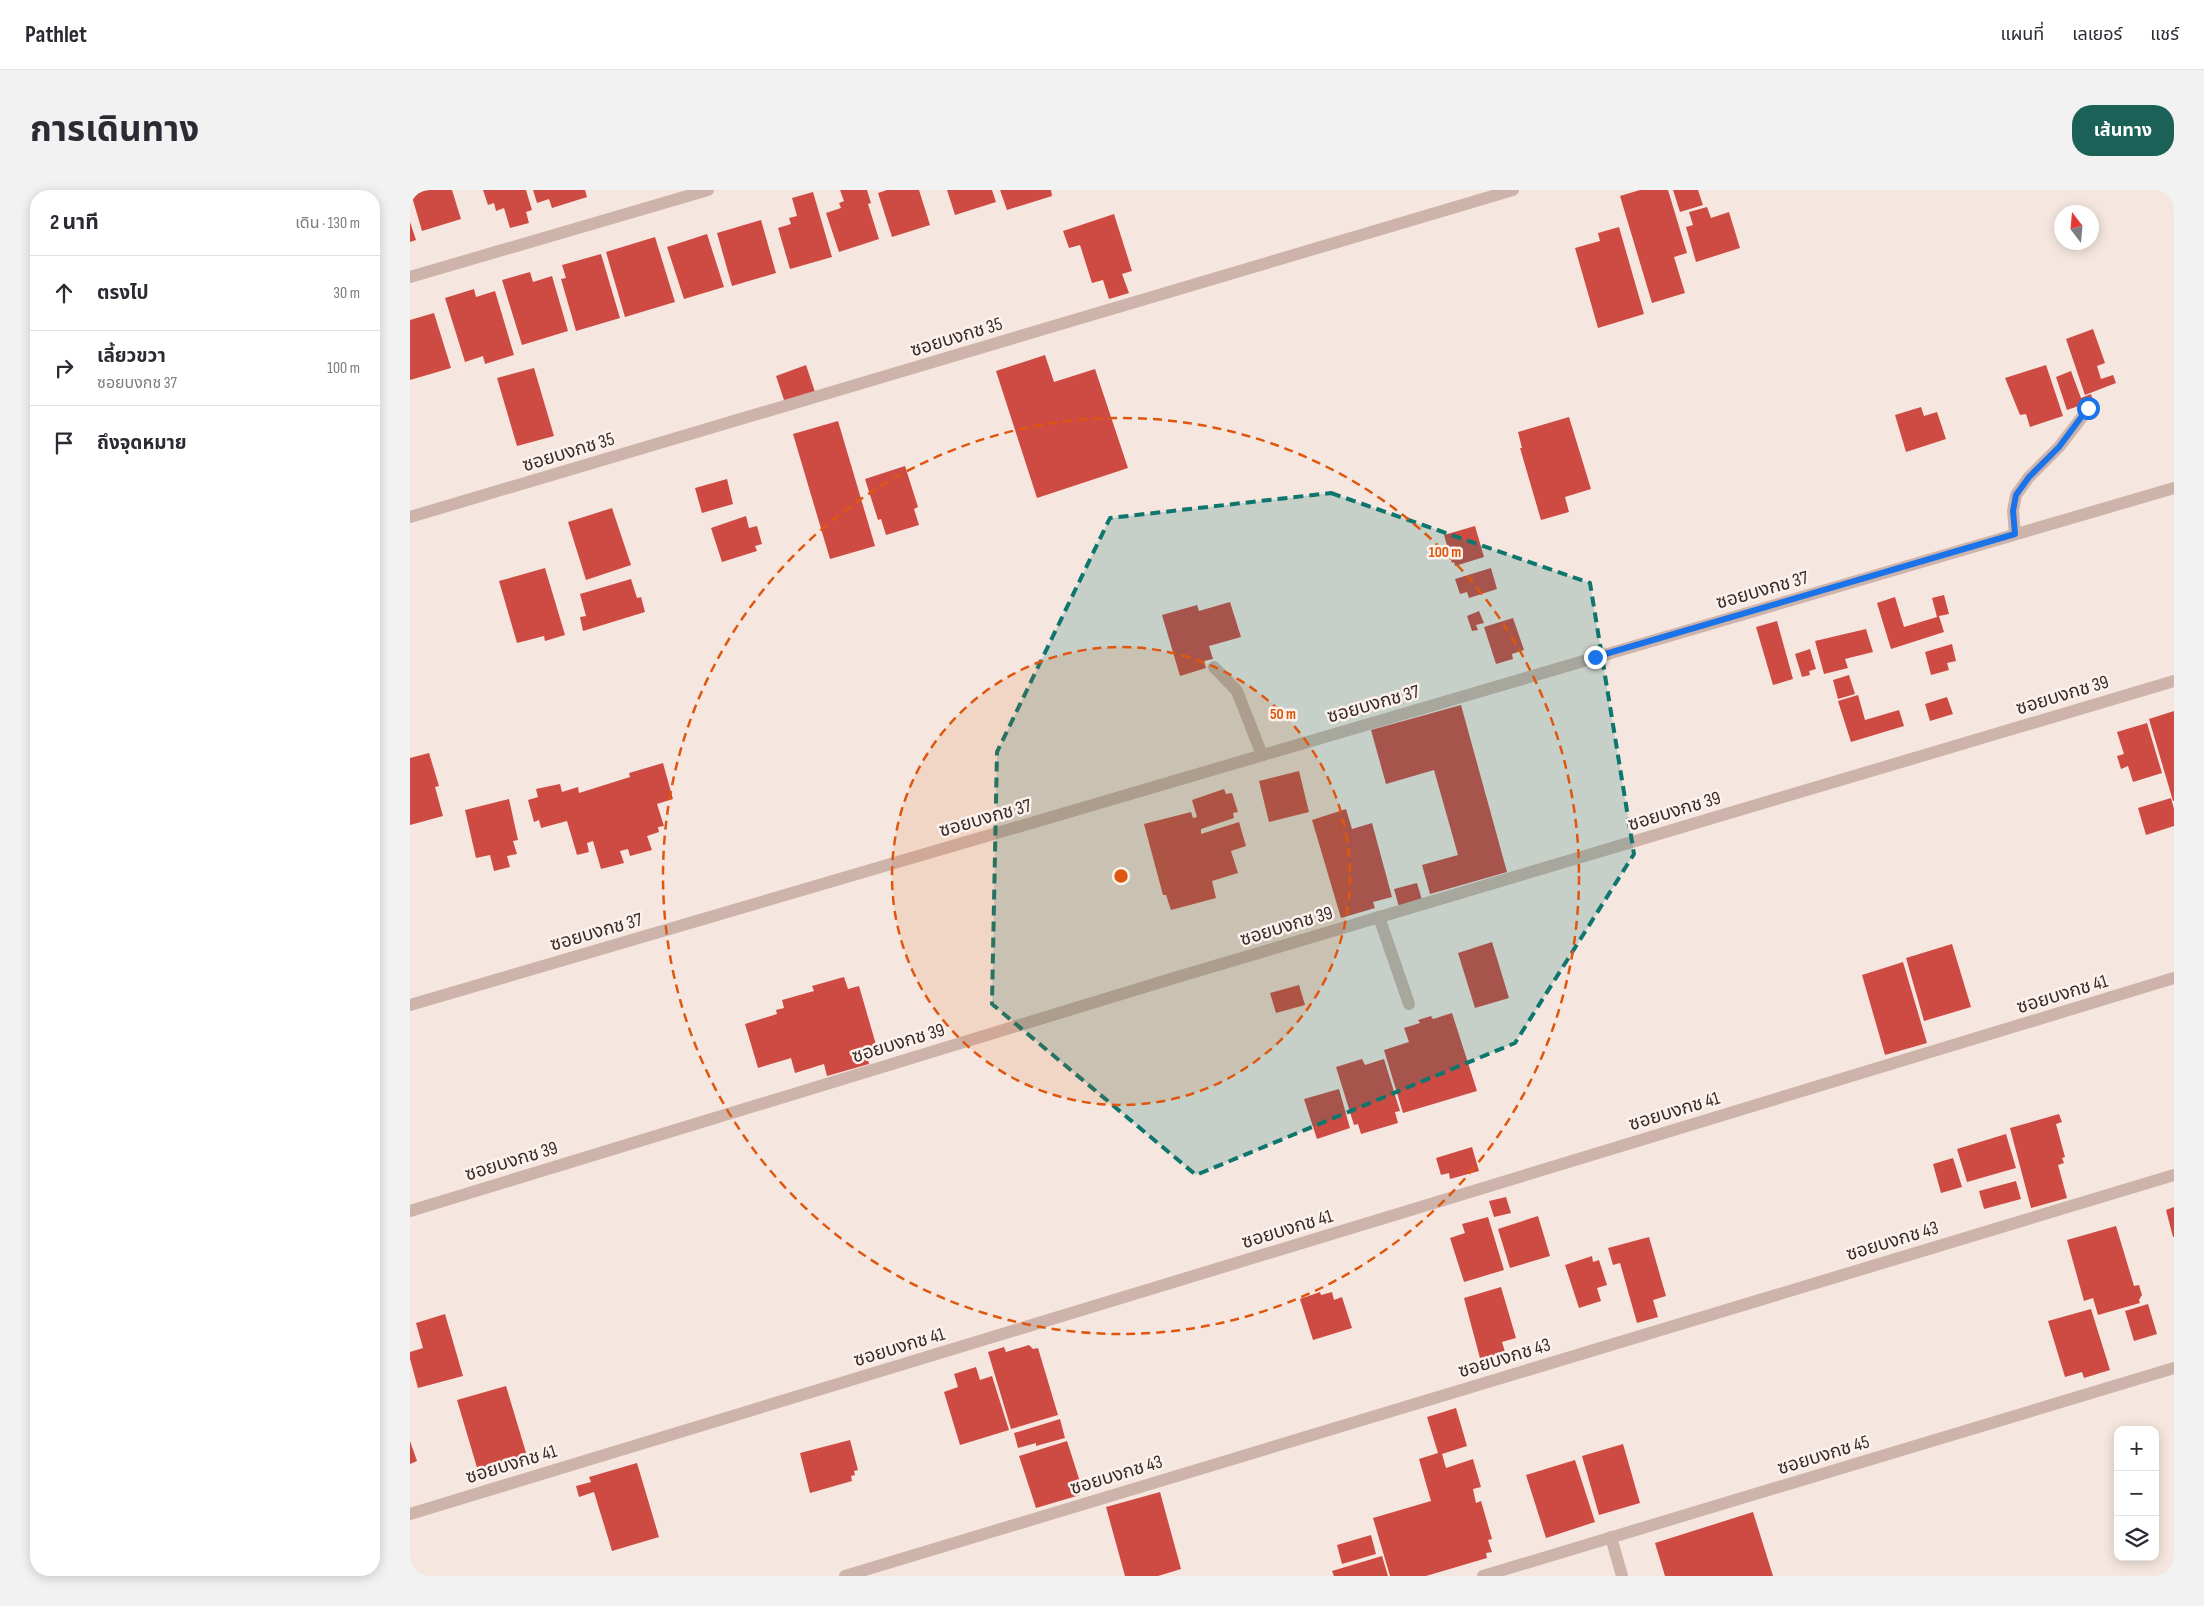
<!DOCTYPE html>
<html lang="th">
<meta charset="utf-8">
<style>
body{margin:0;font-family:"Sofia Sans Condensed","Noto Sans Thai",sans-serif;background:#f2f2f3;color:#2b2b33}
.controls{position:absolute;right:15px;bottom:15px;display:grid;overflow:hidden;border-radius:10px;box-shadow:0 2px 12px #0003}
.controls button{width:45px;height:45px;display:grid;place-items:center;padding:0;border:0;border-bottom:1px solid #e1e1e2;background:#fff;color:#2b2b33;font:25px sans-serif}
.compass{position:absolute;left:1644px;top:15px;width:45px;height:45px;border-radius:50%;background:#fff;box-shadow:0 2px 12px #0003;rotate:344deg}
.stop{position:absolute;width:15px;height:15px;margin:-11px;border:4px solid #1a73e8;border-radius:50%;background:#fff}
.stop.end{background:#1a73e8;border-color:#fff;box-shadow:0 1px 5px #0008}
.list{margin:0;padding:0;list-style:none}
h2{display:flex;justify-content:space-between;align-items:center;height:65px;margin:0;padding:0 20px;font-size:21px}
h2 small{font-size:16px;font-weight:400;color:#7c7c81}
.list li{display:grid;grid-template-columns:32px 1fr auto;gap:15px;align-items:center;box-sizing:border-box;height:75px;padding:0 20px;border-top:1px solid #e1e1e2}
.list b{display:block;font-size:19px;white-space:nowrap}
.list p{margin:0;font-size:16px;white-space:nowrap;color:#7c7c81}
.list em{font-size:16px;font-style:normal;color:#7c7c81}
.icon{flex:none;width:28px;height:28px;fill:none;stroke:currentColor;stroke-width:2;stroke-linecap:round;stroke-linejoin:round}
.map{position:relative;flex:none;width:1764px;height:1386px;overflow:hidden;border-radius:20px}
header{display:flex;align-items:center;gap:30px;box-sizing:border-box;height:70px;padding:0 25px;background:#fff;border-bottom:1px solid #e1e1e2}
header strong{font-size:24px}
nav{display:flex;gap:28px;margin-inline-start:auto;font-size:18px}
.intro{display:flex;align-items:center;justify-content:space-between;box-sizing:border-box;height:120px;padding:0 30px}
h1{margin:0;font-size:35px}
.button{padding:12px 22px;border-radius:20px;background:#1b6158;color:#fff;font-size:18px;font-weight:700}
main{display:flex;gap:30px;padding:0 30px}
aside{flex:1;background:#fff;border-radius:20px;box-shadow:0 2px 12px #0003}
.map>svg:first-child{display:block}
</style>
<header>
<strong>Pathlet</strong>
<nav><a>แผนที่</a><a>เลเยอร์</a><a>แชร์</a></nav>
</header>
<div class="intro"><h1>การเดินทาง</h1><a class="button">เส้นทาง</a></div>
<main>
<aside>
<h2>2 นาที<small>เดิน · 130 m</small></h2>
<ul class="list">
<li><svg class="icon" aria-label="ahead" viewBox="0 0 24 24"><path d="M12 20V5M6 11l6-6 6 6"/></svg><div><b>ตรงไป</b></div><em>30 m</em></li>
<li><svg class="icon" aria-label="right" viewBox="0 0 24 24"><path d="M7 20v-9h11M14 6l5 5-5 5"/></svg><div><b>เลี้ยวขวา</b><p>ซอยบงกช 37</p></div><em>100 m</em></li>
<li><svg class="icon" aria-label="arrive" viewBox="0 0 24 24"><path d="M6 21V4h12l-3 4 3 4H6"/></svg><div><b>ถึงจุดหมาย</b></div></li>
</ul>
</aside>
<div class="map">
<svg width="1764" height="1386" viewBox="0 0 1764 1386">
<rect width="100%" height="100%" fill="#f5e7df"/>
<g fill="#ce4b44">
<polygon points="0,0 42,0 51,29 12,41"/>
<polygon points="73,0 116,0 122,20 116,22 119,33 100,38 94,18 86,21 84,13 78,15"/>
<polygon points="123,0 175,0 177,7 142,18 139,9 127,13"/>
<polygon points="430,0 457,0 461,13 458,14 469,49 429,62 416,23 431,18 429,13 434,11"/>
<polygon points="477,0 509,0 520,35 482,47 468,3"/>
<polygon points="537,0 582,0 586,12 545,25"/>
<polygon points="590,0 641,0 642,6 597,20"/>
<polygon points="1230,0 1258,0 1277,63 1264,67 1275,103 1242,113 1210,6"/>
<polygon points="1263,0 1288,0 1293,15 1270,22"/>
<polygon points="403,2 422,67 380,79 368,38 381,34 379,28 387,26 382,8"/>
<polygon points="1297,17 1301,28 1319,22 1330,58 1286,72 1276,37 1283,35 1279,22"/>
<polygon points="704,24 722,81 712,84 719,103 699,109 693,90 682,93 670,55 659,58 653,41"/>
<polygon points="351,30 366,83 322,96 307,43"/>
<polygon points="0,32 6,50 0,52"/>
<polygon points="1209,37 1234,124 1188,138 1165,58 1190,51 1188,43"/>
<polygon points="297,44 314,97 274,109 257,57"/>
<polygon points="245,47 265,112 215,127 196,62"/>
<polygon points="191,64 210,128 166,141 151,89 156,88 152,75"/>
<polygon points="120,82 123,92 142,86 158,141 112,155 92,90"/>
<polygon points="64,99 66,107 85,101 104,165 75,174 73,166 55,172 35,108"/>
<polygon points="24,123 41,178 0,190 0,130"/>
<polygon points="1683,139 1695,173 1687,176 1691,189 1703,185 1706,193 1675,205 1656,149"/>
<polygon points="635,165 644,192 685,179 718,278 627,308 586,181"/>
<polygon points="396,175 405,202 375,213 366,186"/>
<polygon points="1636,175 1653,226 1620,237 1616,224 1610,225 1595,188"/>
<polygon points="124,178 144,246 107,256 87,188"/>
<polygon points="1661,181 1671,208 1681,204 1683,211 1657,220 1646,187"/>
<polygon points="1511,217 1514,226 1527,222 1536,249 1496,262 1485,225"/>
<polygon points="1159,227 1181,299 1155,307 1159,322 1131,330 1110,258 1112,258 1108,242"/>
<polygon points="428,231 465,356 420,369 383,244"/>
<polygon points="495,276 508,317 504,319 509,335 476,345 471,329 468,330 455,289"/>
<polygon points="317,289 323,314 292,323 285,298"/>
<polygon points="202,318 221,375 176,390 158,332"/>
<polygon points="336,326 339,338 347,336 352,354 345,356 347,361 312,372 301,338"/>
<polygon points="1065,336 1074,367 1045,376 1044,372 1042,373 1034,345"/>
<polygon points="135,378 155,445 135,451 134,446 107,453 89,391"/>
<polygon points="1081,378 1087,399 1059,408 1057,402 1050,404 1045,389"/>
<polygon points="221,389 227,408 231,407 235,422 173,441 170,427 176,426 170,404"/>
<polygon points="1534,405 1539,424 1529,426 1534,442 1481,459 1467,413 1485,407 1494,437 1527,427 1522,408"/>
<polygon points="820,412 831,447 799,456 803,469 794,471 796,478 770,486 752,425 787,415 789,421"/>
<polygon points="1069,421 1074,433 1066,435 1068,440 1062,441 1057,426"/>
<polygon points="1103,428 1114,460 1102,464 1103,469 1086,474 1074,437"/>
<polygon points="1367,431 1383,489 1363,495 1346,437"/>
<polygon points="1456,439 1463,462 1435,469 1438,478 1414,484 1405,451"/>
<polygon points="1542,454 1546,471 1537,473 1539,480 1521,485 1515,462"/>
<polygon points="1400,459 1406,479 1399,481 1400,485 1392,487 1385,464"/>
<polygon points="1439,485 1445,504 1428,509 1423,490"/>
<polygon points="1448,505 1455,530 1489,520 1494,536 1441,552 1428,511"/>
<polygon points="1537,507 1543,524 1520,531 1515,514"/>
<polygon points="1051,515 1097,682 1020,704 1012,675 1048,665 1024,580 976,594 961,540"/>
<polygon points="1764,521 1764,611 1763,611 1739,529"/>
<polygon points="1737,533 1752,583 1723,592 1718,576 1711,579 1707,566 1714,564 1707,542"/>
<polygon points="19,563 29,596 25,597 33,626 0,635 0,568"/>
<polygon points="253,573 263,609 247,614 254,636 248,637 249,642 237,646 242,660 220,666 218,659 210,661 214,673 191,679 183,651 177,653 179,662 167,665 157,631 131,638 129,630 124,632 118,610 128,607 126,599 150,594 152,602 168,597 169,603 220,587 219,583"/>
<polygon points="889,581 899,622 859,632 849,591"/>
<polygon points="814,599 816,604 822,603 828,622 823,623 824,628 791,639 791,644 829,632 836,656 821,661 828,683 802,691 806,708 761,720 756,705 753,705 734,634 781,622 783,628 787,627 782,610"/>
<polygon points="1761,608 1764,619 1764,636 1736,645 1728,618"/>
<polygon points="99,609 108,650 103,651 107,664 97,666 100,677 84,681 80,665 66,668 55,620"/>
<polygon points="936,619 942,639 962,633 982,707 963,712 965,718 931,728 902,630"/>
<polygon points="1007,693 1012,710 989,717 984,699"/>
<polygon points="1082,752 1099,808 1065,818 1048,763"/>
<polygon points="1542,754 1561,817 1514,831 1496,768"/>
<polygon points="1493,772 1517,853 1475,865 1452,785"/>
<polygon points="434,787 438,799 449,796 467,858 456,862 459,874 417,886 414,874 385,883 381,868 348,878 335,834 367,824 366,820 374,818 372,810 404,801 402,796"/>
<polygon points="889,795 895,815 866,823 860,803"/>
<polygon points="1042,823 1067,901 993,923 974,860 999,852 994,838 1010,833 1008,830 1021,826 1023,829"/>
<polygon points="952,869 955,875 974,869 990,921 985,922 988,933 951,944 948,934 944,935 926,877"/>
<polygon points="929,899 940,938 907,949 894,909"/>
<polygon points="1649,924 1652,932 1646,934 1655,967 1652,968 1654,973 1648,975 1657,1008 1621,1018 1600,938"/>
<polygon points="1596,944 1606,978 1557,992 1547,959"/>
<polygon points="1062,957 1069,981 1040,989 1039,983 1031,985 1026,968"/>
<polygon points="1543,968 1552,997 1531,1003 1523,974"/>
<polygon points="1606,991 1611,1009 1574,1019 1569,1001"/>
<polygon points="1096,1007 1101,1023 1084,1027 1079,1011"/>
<polygon points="1764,1017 1764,1047 1763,1047 1756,1020"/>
<polygon points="1128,1026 1140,1066 1100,1078 1088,1039"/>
<polygon points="1078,1027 1094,1080 1054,1092 1040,1048 1055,1043 1052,1034"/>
<polygon points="1706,1036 1724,1096 1729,1095 1732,1105 1729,1110 1730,1113 1688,1125 1683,1108 1674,1111 1657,1050"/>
<polygon points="1239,1047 1256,1106 1243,1110 1248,1127 1227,1133 1210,1073 1203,1075 1198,1058"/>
<polygon points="1182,1066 1183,1072 1189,1070 1197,1095 1187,1098 1191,1111 1169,1118 1155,1075"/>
<polygon points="1091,1097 1106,1148 1092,1152 1096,1165 1071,1172 1054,1108"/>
<polygon points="910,1102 911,1105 922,1102 924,1110 932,1107 942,1138 903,1150 890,1109"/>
<polygon points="1738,1114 1747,1144 1724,1151 1715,1121"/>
<polygon points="1681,1119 1700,1180 1674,1188 1672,1182 1655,1187 1638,1131"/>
<polygon points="35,1124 53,1186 8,1198 0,1169 0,1162 13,1158 6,1133"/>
<polygon points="619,1155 623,1159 628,1158 648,1225 601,1239 578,1162 594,1157 596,1162"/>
<polygon points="566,1177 570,1190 582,1186 599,1240 550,1255 534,1202 548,1197 544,1184"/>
<polygon points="96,1196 117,1266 68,1281 47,1210"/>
<polygon points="1046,1218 1057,1256 1032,1264 1036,1278 1063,1269 1071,1297 1063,1299 1066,1313 1071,1311 1082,1349 1078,1350 1082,1362 1076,1363 1077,1368 1016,1386 980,1386 963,1328 1021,1311 1009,1269 1028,1263 1017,1227"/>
<polygon points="650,1229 655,1248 626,1256 626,1253 608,1258 604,1243"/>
<polygon points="440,1250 448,1280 444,1281 445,1285 441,1286 442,1291 400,1303 390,1263"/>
<polygon points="0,1251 7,1271 0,1274"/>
<polygon points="657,1251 672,1298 668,1299 670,1305 626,1318 609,1266"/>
<polygon points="1213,1254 1230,1313 1189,1325 1172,1266"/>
<polygon points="1165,1270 1185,1332 1136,1348 1116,1285"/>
<polygon points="227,1273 249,1347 202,1361 184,1302 169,1307 166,1296 181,1292 179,1287"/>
<polygon points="750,1302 771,1379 748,1386 715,1386 696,1317"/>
<polygon points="1343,1322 1363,1386 1255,1386 1245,1353"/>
<polygon points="961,1345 966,1364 932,1374 927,1355"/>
<polygon points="972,1366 978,1386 924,1386 922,1381"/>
</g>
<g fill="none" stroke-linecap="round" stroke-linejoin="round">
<g stroke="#ceb3aa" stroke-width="12">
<polyline points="804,477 827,501 852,565"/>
<polyline points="969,727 999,814"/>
<polyline points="1201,1347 1212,1386"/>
</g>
<g stroke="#ceb3aa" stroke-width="12">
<polyline points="0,87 298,0"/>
<polyline points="0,327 1103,0"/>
<polyline points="1605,344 1603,321 1606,305 1619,287 1649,257 1679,218"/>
<polyline points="0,815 1764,298"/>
<polyline points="0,1021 764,788 1764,491"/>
<polyline points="0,1324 1764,788"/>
<polyline points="435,1386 1764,985"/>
<polyline points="1073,1386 1764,1178"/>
</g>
</g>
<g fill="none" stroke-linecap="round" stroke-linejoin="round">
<polyline stroke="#1a73e8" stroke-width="6" points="1185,467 1605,344 1603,321 1606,305 1619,287 1649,257 1678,218"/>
</g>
<path fill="#0f766e" fill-opacity="0.2" stroke="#0f766e" stroke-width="4" stroke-dasharray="10 6" stroke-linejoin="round" d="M921 303 1180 393 1224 664 1105 853 786 985 582 814 587 562 700 328Z"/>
<circle cx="711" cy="686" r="229" fill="#df570e" fill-opacity=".12"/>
<g fill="none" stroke="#df570e" stroke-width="2.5" stroke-dasharray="9 6">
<circle cx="711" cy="686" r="229"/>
<circle cx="711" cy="686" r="458"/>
</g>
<g text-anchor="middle" stroke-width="5" stroke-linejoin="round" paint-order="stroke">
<g font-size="19" fill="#3b2c2a" stroke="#fcf2ed">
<text transform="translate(546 146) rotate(-17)" y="7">ซอยบงกช 35</text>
<text transform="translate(158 261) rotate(-17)" y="7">ซอยบงกช 35</text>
<text transform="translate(1352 399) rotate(-16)" y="7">ซอยบงกช 37</text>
<text transform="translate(1652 504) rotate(-17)" y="7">ซอยบงกช 39</text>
<text transform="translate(963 513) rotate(-16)" y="7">ซอยบงกช 37</text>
<text transform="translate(1264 620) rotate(-17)" y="7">ซอยบงกช 39</text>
<text transform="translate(575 627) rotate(-16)" y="7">ซอยบงกช 37</text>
<text transform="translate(876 735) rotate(-17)" y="7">ซอยบงกช 39</text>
<text transform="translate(186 741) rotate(-16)" y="7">ซอยบงกช 37</text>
<text transform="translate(1652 803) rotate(-17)" y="7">ซอยบงกช 41</text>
<text transform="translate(488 852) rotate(-17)" y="7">ซอยบงกช 39</text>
<text transform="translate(1264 920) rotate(-17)" y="7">ซอยบงกช 41</text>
<text transform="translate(101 970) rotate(-17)" y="7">ซอยบงกช 39</text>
<text transform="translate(877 1038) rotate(-17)" y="7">ซอยบงกช 41</text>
<text transform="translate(1482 1050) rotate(-17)" y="7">ซอยบงกช 43</text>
<text transform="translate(489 1156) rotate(-17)" y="7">ซอยบงกช 41</text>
<text transform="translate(1094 1167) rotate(-17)" y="7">ซอยบงกช 43</text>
<text transform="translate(1413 1264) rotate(-17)" y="7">ซอยบงกช 45</text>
<text transform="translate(101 1273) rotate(-17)" y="7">ซอยบงกช 41</text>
<text transform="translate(706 1284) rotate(-17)" y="7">ซอยบงกช 43</text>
</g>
</g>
<circle cx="711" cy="686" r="8" fill="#df570e" stroke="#fcf2ed" stroke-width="2.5"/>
<g font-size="15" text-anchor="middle" font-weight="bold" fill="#df570e" stroke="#fcf2ed" stroke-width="5" stroke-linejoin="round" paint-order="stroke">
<text x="1035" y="367">100 m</text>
<text x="873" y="529">50 m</text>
</g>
</svg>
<div class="controls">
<button>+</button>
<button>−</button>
<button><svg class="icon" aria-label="layers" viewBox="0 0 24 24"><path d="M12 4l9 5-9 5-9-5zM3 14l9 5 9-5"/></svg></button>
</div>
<svg class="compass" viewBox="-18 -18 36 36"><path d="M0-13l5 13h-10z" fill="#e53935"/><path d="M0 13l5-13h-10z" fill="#7c7c81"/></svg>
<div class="stop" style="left:1678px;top:218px"></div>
<div class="stop end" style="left:1185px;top:467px"></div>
</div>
</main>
